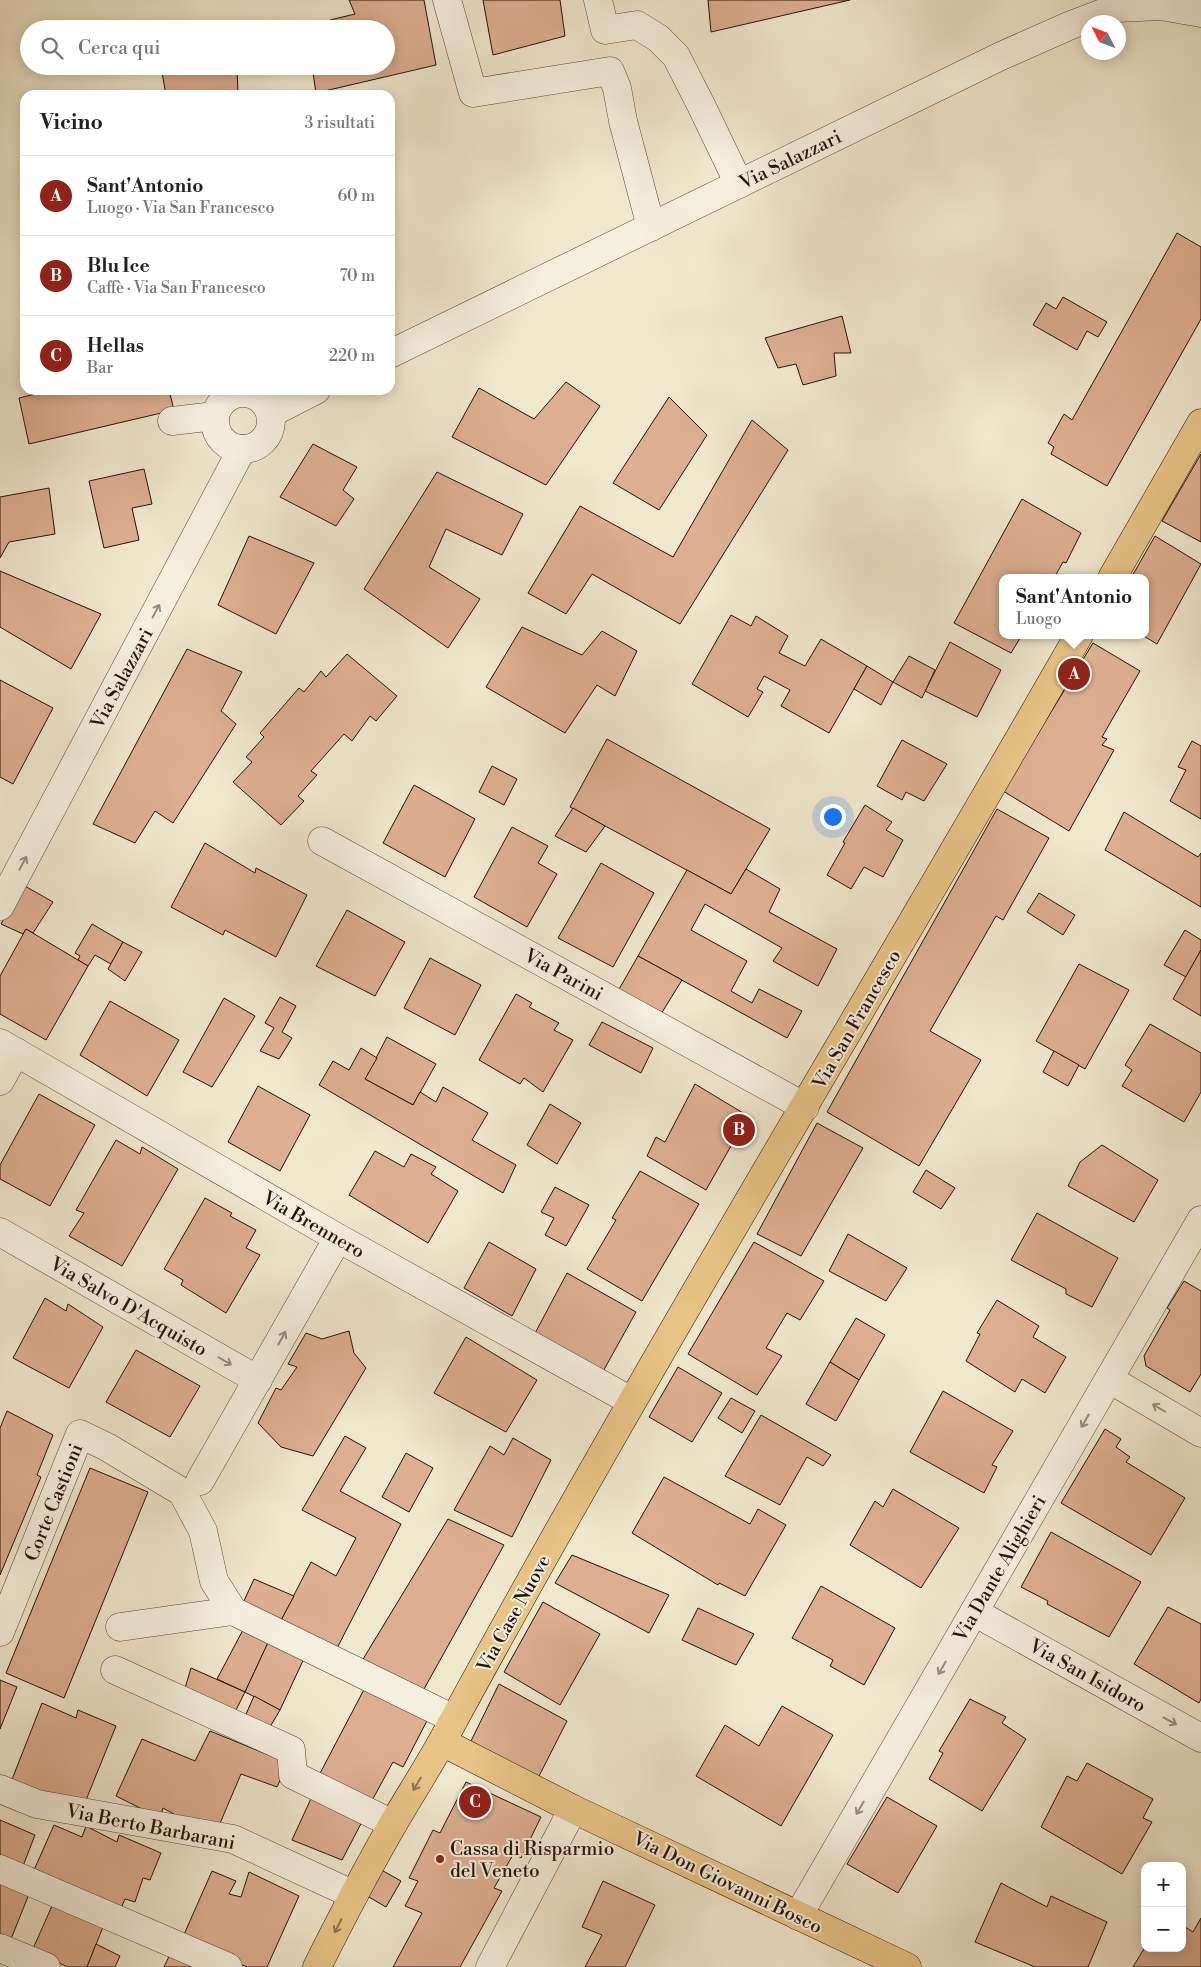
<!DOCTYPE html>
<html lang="it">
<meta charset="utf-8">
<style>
body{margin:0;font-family:"Libre Bodoni",serif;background:#f6f6f6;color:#202124}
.controls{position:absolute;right:15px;bottom:15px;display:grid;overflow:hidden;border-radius:10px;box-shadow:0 2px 12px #0003}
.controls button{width:45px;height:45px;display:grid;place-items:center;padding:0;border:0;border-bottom:1px solid #e0e0e0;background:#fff;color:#202124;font:25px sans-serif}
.compass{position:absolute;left:1081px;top:15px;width:45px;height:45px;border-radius:50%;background:#fff;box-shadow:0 2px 12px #0003;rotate:312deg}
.you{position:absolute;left:832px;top:816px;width:18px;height:18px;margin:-12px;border:4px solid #fff;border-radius:50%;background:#1a73e8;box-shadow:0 0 0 8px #1a73e833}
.badge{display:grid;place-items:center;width:32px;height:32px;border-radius:50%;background:#8f2418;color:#fff;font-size:16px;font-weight:700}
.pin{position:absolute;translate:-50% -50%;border:2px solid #fff;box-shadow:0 1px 5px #0006}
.popup{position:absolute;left:999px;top:574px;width:150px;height:65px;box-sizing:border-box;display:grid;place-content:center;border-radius:10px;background:#fff;filter:drop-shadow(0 1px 4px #0005);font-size:16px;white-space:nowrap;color:#757577}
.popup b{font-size:19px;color:#202124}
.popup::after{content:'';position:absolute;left:50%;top:100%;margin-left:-10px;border:10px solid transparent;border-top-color:#fff}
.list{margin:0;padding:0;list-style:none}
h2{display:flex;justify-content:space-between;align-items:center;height:65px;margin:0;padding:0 20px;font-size:21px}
h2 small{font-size:16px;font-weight:400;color:#757577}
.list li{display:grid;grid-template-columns:32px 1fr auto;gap:15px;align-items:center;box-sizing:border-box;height:80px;padding:0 20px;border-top:1px solid #e0e0e0}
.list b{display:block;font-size:19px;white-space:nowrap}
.list p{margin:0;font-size:16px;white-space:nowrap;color:#757577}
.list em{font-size:16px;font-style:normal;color:#757577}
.icon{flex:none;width:28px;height:28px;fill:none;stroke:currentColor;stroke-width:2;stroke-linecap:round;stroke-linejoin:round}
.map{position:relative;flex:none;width:1201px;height:1967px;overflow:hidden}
.search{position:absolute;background:#fff;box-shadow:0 2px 12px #0003;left:20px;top:20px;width:375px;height:55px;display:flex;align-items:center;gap:12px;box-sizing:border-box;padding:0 18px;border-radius:28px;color:#757577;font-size:19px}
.panel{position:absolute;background:#fff;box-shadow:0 2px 12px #0003;left:20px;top:90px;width:375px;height:305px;border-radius:15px}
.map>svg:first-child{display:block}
</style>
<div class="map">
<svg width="1201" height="1967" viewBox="0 0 1201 1967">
<rect width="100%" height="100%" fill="#f0e8cd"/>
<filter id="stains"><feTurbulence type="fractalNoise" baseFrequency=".004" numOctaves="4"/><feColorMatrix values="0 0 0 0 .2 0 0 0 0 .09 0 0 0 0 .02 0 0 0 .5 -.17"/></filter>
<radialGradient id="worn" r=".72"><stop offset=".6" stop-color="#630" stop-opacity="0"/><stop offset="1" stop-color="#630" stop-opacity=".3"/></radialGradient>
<g fill="#ddae91" stroke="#26110a">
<polygon points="349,0 424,0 436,65 316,93 312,66 386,66 386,29 331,29 330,20 355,14"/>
<polygon points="483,0 560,0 565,36 493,55"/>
<polygon points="708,0 850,0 711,32"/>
<polygon points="237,66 238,95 166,95 161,67"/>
<polygon points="1177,233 1201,247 1201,319 1107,486 1051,454 1054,447 1048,443 1064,414 1072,420"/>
<polygon points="1063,297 1107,322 1098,337 1087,331 1077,350 1033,325 1046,303 1056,309"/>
<polygon points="842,316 851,353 834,353 836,376 803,385 796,364 778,368 765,338"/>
<polygon points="566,382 600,406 546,485 452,437 479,388 534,419"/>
<polygon points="52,390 169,390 174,410 29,444 19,398"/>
<polygon points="669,397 707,435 659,510 613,483"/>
<polygon points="752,420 788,450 680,624 592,574 566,614 528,593 580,506 673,557"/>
<polygon points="313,444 357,467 343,490 354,499 336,526 280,497"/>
<polygon points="1201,454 1201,542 1162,521"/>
<polygon points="144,469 152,504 132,508 139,540 104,548 89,481"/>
<polygon points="437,472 523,514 502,555 446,529 429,567 480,599 448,648 364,589"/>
<polygon points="49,488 55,534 9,542 0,558 0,497"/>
<polygon points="1022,499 1081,533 1066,563 1063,562 1054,578 1003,578 1003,635 1022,635 1011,653 954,623"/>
<polygon points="249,536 314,563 276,634 218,605"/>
<polygon points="1155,536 1201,564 1157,644 1142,635 1145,635 1145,578 1131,578"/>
<polygon points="0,571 101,614 71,669 0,627"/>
<polygon points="731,615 751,626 756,616 788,636 779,653 805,666 821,639 867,666 829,733 781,706 790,690 764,676 757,689 763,692 748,717 692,684"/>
<polygon points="522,627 582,655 602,631 637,651 615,696 597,685 565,733 486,687"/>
<polygon points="950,642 1001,670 977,717 925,691"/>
<polygon points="1093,643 1140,671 1102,737 1107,739 1102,745 1114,750 1069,831 1003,791"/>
<polygon points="187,649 242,672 221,711 236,724 173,823 155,811 135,843 93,824"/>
<polygon points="347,654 397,696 376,721 370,716 352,741 344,734 311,771 317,775 298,796 304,801 281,825 233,782 252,762 246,757 264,737 260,733 299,688 304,692 321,671 326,677"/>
<polygon points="909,656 935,670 922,698 893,682"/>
<polygon points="867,666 893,682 881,705 854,689"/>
<polygon points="0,680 53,708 13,784 0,777"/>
<polygon points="607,739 770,829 731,894 570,807"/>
<polygon points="902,740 947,764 924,801 906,792 902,800 877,786"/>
<polygon points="1192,741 1201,746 1201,819 1170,801 1186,770 1178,767"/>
<polygon points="492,766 517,779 504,805 479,792"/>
<polygon points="414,785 475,819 445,877 383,843"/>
<polygon points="865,805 892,822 886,830 903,840 883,877 864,867 851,889 827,875 845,843 843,842"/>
<polygon points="573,808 605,826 586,852 555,836"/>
<polygon points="997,809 1049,838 1003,920 996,916 930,1031 981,1060 919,1166 827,1112"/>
<polygon points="1124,812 1198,857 1201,853 1201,907 1105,850"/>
<polygon points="512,827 548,846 538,863 557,874 527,927 474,897"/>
<polygon points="205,843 255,873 256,868 307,895 276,957 225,930 223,935 171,907"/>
<polygon points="601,863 654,893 613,967 558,938"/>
<polygon points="746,869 780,889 769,912 837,949 818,986 773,961 782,948 705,904 691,930 747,961 731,991 752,1003 759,989 802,1011 787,1038 638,956 687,870 731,894"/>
<polygon points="23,885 53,902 33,933 26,929 23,934 1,924"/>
<polygon points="1039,893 1075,915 1063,935 1027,912"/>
<polygon points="347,910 405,942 375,996 316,966"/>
<polygon points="92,924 123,942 111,964 95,955 88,966 78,960 80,956 75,953"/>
<polygon points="26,929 88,966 46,1040 0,1014 0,976"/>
<polygon points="1185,930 1201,940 1201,950 1186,977 1164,965"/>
<polygon points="123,942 142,952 125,981 108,969"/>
<polygon points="1201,950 1201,1016 1173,999"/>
<polygon points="638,956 682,980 661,1014 618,991"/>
<polygon points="430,958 481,985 455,1035 404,1008"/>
<polygon points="1079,964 1129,990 1085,1069 1036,1041"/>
<polygon points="516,994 532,1003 529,1007 559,1023 554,1030 573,1040 543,1092 524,1078 520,1084 479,1060"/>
<polygon points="280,997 296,1006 282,1032 292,1038 279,1059 260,1051 274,1028 265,1023"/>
<polygon points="224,998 255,1016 212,1087 183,1072"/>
<polygon points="110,1001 179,1040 147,1096 80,1055"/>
<polygon points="602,1022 653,1048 641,1073 589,1045"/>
<polygon points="1150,1024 1201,1053 1201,1092 1184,1122 1122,1086 1132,1070 1125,1065"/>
<polygon points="387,1037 436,1064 413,1105 365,1079"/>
<polygon points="361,1048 377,1058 365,1079 413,1105 420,1092 436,1102 443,1087 488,1113 472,1140 516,1165 503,1193 319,1085 333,1061 349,1070"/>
<polygon points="1054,1051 1079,1065 1068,1086 1043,1072"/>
<polygon points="695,1084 748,1116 706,1190 647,1156 656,1137 665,1142"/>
<polygon points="258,1086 310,1115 280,1171 228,1142"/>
<polygon points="39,1094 95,1125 50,1206 0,1179 0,1165"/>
<polygon points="550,1104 581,1123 557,1164 527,1145"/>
<polygon points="817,1123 863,1148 801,1256 757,1234"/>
<polygon points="116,1140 140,1154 142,1147 178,1169 122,1266 69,1236 84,1213 76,1210"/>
<polygon points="1102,1145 1158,1180 1134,1222 1068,1186 1080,1162"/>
<polygon points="375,1151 404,1167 411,1154 436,1167 431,1174 458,1191 428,1243 349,1195"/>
<polygon points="926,1170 955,1188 941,1209 913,1192"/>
<polygon points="640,1171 699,1204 642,1301 587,1269 616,1220 612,1218"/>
<polygon points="555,1187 589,1205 566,1246 545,1235 554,1218 541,1212"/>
<polygon points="205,1198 232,1213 230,1216 256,1230 246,1248 260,1255 226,1313 181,1285 183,1280 164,1269"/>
<polygon points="1037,1213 1118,1258 1092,1307 1066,1294 1066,1289 1011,1260"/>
<polygon points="848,1234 907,1268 886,1301 829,1271"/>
<polygon points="489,1242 536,1269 512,1316 464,1288"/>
<polygon points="754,1242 824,1281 800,1320 787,1313 766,1348 782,1356 757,1395 688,1354"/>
<polygon points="567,1273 636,1312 601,1375 533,1337"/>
<polygon points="1184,1281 1201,1291 1201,1374 1190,1392 1146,1366 1144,1356 1170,1310 1167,1308"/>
<polygon points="45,1298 66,1311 68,1304 103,1327 69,1388 13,1358"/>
<polygon points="997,1300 1039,1326 1033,1337 1066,1357 1045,1393 1022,1379 1015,1392 966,1361 980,1334 977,1333"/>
<polygon points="856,1318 885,1335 859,1380 830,1362"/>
<polygon points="349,1331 354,1353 366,1368 313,1456 281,1447 258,1423 276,1388 281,1390 297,1367 288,1364 306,1333 322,1339"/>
<polygon points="466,1337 537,1380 506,1432 434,1393"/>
<polygon points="136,1350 200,1386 170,1437 106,1402"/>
<polygon points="830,1362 859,1380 836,1421 806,1404"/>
<polygon points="678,1367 722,1393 692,1442 649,1417"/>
<polygon points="943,1391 1013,1431 992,1465 997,1467 984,1493 910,1452"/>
<polygon points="731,1398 755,1411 742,1433 718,1418"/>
<polygon points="7,1411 53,1435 37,1475 41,1477 0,1575 0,1428"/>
<polygon points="761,1415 831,1455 823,1466 807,1457 780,1505 725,1476"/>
<polygon points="1105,1429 1121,1439 1116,1447 1130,1457 1126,1462 1185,1498 1151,1555 1061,1503"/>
<polygon points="345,1436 366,1448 340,1491 401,1524 335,1652 280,1622 311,1562 336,1576 356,1538 302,1510"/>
<polygon points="513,1438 551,1460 512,1537 454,1510 490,1446 504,1455"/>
<polygon points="406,1453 433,1468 409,1512 382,1497"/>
<polygon points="90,1468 148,1492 64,1698 6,1673"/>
<polygon points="664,1477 750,1524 758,1509 786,1525 745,1596 719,1583 718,1585 632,1533"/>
<polygon points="893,1489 959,1528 921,1588 850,1545 875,1501 883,1507"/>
<polygon points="448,1519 504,1545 419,1698 357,1669"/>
<polygon points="1051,1532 1141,1582 1109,1637 1047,1604 1048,1601 1021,1587"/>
<polygon points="572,1555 669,1595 649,1633 555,1583"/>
<polygon points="254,1579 294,1596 280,1622 243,1603"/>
<polygon points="821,1586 895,1628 864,1685 830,1666 833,1660 792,1638"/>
<polygon points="543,1602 600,1634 560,1705 504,1672"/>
<polygon points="1168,1607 1201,1624 1201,1699 1199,1703 1134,1664"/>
<polygon points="698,1608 754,1634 736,1665 682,1640"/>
<polygon points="244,1628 269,1641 245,1692 217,1679"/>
<polygon points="271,1636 307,1652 280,1710 245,1692"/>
<polygon points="191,1668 245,1692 232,1718 183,1695"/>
<polygon points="0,1680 17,1687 0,1729"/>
<polygon points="369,1680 431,1713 403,1767 393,1762 369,1806 317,1779"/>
<polygon points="499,1684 567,1721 538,1778 470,1743"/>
<polygon points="254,1696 280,1710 267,1732 243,1721"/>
<polygon points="970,1699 1006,1717 1002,1723 1026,1739 982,1811 929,1779 943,1753 939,1751"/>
<polygon points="42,1703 76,1718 78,1710 116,1726 84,1805 60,1794 58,1802 11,1782"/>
<polygon points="782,1706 833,1735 781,1826 696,1776 725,1725 759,1746"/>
<polygon points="210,1731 288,1763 277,1787 241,1774 218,1828 188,1822 163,1808 160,1818 116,1796 142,1739 195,1761"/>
<polygon points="1087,1763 1153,1799 1143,1818 1152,1822 1122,1874 1041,1827 1067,1776 1077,1781"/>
<polygon points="466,1782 541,1817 521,1858 514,1853 494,1888 502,1891 460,1967 393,1967 422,1913 405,1906 418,1881 409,1878 433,1830 440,1833"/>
<polygon points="314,1792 365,1816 342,1860 292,1840"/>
<polygon points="887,1797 937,1826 898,1893 847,1864"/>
<polygon points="0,1820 35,1835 23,1866 0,1857"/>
<polygon points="54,1825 82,1837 86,1826 117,1842 119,1835 161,1853 150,1880 143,1878 135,1902 125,1899 119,1913 34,1870"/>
<polygon points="376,1867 401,1881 386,1907 362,1893"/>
<polygon points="212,1871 236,1881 229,1894 241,1897 249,1872 299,1896 267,1967 247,1967 182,1939"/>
<polygon points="0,1876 31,1889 11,1939 0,1935"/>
<polygon points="603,1881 655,1905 625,1967 585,1967 602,1935 582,1927"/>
<polygon points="1001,1883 1047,1907 1051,1896 1107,1922 1088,1967 1035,1967 975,1942"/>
<polygon points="55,1899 105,1922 87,1967 68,1967 32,1951"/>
<polygon points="1201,1918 1201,1967 1133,1967 1145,1947 1145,1948 1182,1948 1182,1925 1193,1932"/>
<polygon points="96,1944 120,1956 115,1967 87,1967"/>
<polygon points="172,1950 213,1967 164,1967"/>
</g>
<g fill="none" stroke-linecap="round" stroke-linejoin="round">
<g stroke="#58473b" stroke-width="29">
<g id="minor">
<polyline points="447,0 473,93 610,71 617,88 623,121 651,227"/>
<polyline points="598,0 605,30 637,25 658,38 676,56 701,105 739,184"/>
<polyline points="390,354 1001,56 1071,25 1116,8 1161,6 1201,13"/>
<circle cx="243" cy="421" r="28"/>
<polyline points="271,413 316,390"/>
<polyline points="172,421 215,416"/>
<polyline points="322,841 805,1107"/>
<polyline points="0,906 242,449"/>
<polyline points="0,1043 338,1238 631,1401"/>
<polyline points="0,1081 16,1052"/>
<polyline points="0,1232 258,1380"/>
<polyline points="1109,1379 1201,1433"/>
<polyline points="200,1481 338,1238"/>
<polyline points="974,1612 1201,1738"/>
<polyline points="120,1627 233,1611"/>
<polyline points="0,1632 80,1434 107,1447 182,1492 203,1531 214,1581 233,1611 454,1719"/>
<polyline points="115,1670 291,1750 293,1775 393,1824"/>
<polyline points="0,1789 37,1804 233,1839 354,1895"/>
<polyline points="0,1869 228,1967"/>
<polyline points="798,1916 1201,1220"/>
<polyline points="0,1948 46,1967"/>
<polyline points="490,1967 573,1809"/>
</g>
</g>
<g stroke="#26110a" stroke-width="29">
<g id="major">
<polyline points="1112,578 1201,423"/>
<polyline points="442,1742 573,1809 907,1967"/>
<path d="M317 1967C341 1919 366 1871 393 1824 410 1795 428 1767 444 1738 646 1365 868 1003 1079 635"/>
</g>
</g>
<use href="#minor" stroke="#f5f0de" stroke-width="28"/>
<use href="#major" stroke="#e8c486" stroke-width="28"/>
</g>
<defs><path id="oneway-shaft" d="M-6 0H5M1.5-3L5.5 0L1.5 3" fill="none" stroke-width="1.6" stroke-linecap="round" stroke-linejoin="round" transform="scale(1.25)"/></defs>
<g stroke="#988c7f">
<use href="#oneway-shaft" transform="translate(156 611) rotate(-62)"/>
<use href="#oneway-shaft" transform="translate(23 863) rotate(-62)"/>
<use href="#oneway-shaft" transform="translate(282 1338) rotate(-61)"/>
<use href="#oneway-shaft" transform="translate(225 1361) rotate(30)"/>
<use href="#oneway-shaft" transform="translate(1159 1408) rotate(-150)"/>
<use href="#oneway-shaft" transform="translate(1085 1421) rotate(120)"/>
<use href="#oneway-shaft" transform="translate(942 1668) rotate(120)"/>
<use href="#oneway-shaft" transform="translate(1170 1721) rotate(29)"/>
<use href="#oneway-shaft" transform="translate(860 1808) rotate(120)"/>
</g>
<g stroke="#91734e">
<use href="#oneway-shaft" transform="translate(417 1784) rotate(121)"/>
<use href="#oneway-shaft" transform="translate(338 1926) rotate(117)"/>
</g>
<circle fill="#8f2418" stroke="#f5f0de" stroke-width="2" cx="440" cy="1859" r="5"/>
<g text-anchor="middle" stroke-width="4" stroke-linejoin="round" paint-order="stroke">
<g font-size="19" fill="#26110a" stroke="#f5f0de">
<text transform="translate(790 159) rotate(-26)" y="7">Via Salazzari</text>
<text transform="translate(121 678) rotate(-62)" y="7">Via Salazzari</text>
<text transform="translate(564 974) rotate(29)" y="7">Via Parini</text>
<text transform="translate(856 1019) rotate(-60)" y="7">Via San Francesco</text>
<text transform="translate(314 1224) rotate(30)" y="7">Via Brennero</text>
<text transform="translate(129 1306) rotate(30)" y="7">Via Salvo D'Acquisto</text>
<text transform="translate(53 1502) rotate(-68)" y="7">Corte Castioni</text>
<text transform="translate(999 1568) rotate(-60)" y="7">Via Dante Alighieri</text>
<text transform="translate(513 1613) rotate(-61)" y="7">Via Case Nuove</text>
<text transform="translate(1088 1675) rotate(29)" y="7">Via San Isidoro</text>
<text transform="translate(151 1826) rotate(11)" y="7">Via Berto Barbarani</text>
<text transform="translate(728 1882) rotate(26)" y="7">Via Don Giovanni Bosco</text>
</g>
<g font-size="19" fill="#26110a" stroke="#f5f0de" text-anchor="start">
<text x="450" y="1855">Cassa di Risparmio<tspan x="450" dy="22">del Veneto</tspan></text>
</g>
</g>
<rect width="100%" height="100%" filter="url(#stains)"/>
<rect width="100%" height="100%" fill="url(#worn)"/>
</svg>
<div class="controls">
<button>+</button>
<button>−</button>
</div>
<svg class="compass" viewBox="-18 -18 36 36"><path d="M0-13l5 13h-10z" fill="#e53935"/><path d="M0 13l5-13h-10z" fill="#757577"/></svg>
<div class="you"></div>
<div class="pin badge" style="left:1074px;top:674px">A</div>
<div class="popup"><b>Sant'Antonio</b>Luogo</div>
<div class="pin badge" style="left:739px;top:1130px">B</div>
<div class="pin badge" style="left:475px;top:1802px">C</div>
<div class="search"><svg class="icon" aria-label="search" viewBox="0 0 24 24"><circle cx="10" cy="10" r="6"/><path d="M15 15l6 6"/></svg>Cerca qui</div>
<section class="panel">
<h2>Vicino<small>3 risultati</small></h2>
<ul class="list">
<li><span class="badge">A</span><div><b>Sant'Antonio</b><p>Luogo · Via San Francesco</p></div><em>60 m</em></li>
<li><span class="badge">B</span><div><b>Blu Ice</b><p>Caffè · Via San Francesco</p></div><em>70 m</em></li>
<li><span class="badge">C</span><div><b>Hellas</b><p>Bar</p></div><em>220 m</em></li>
</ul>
</section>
</div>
